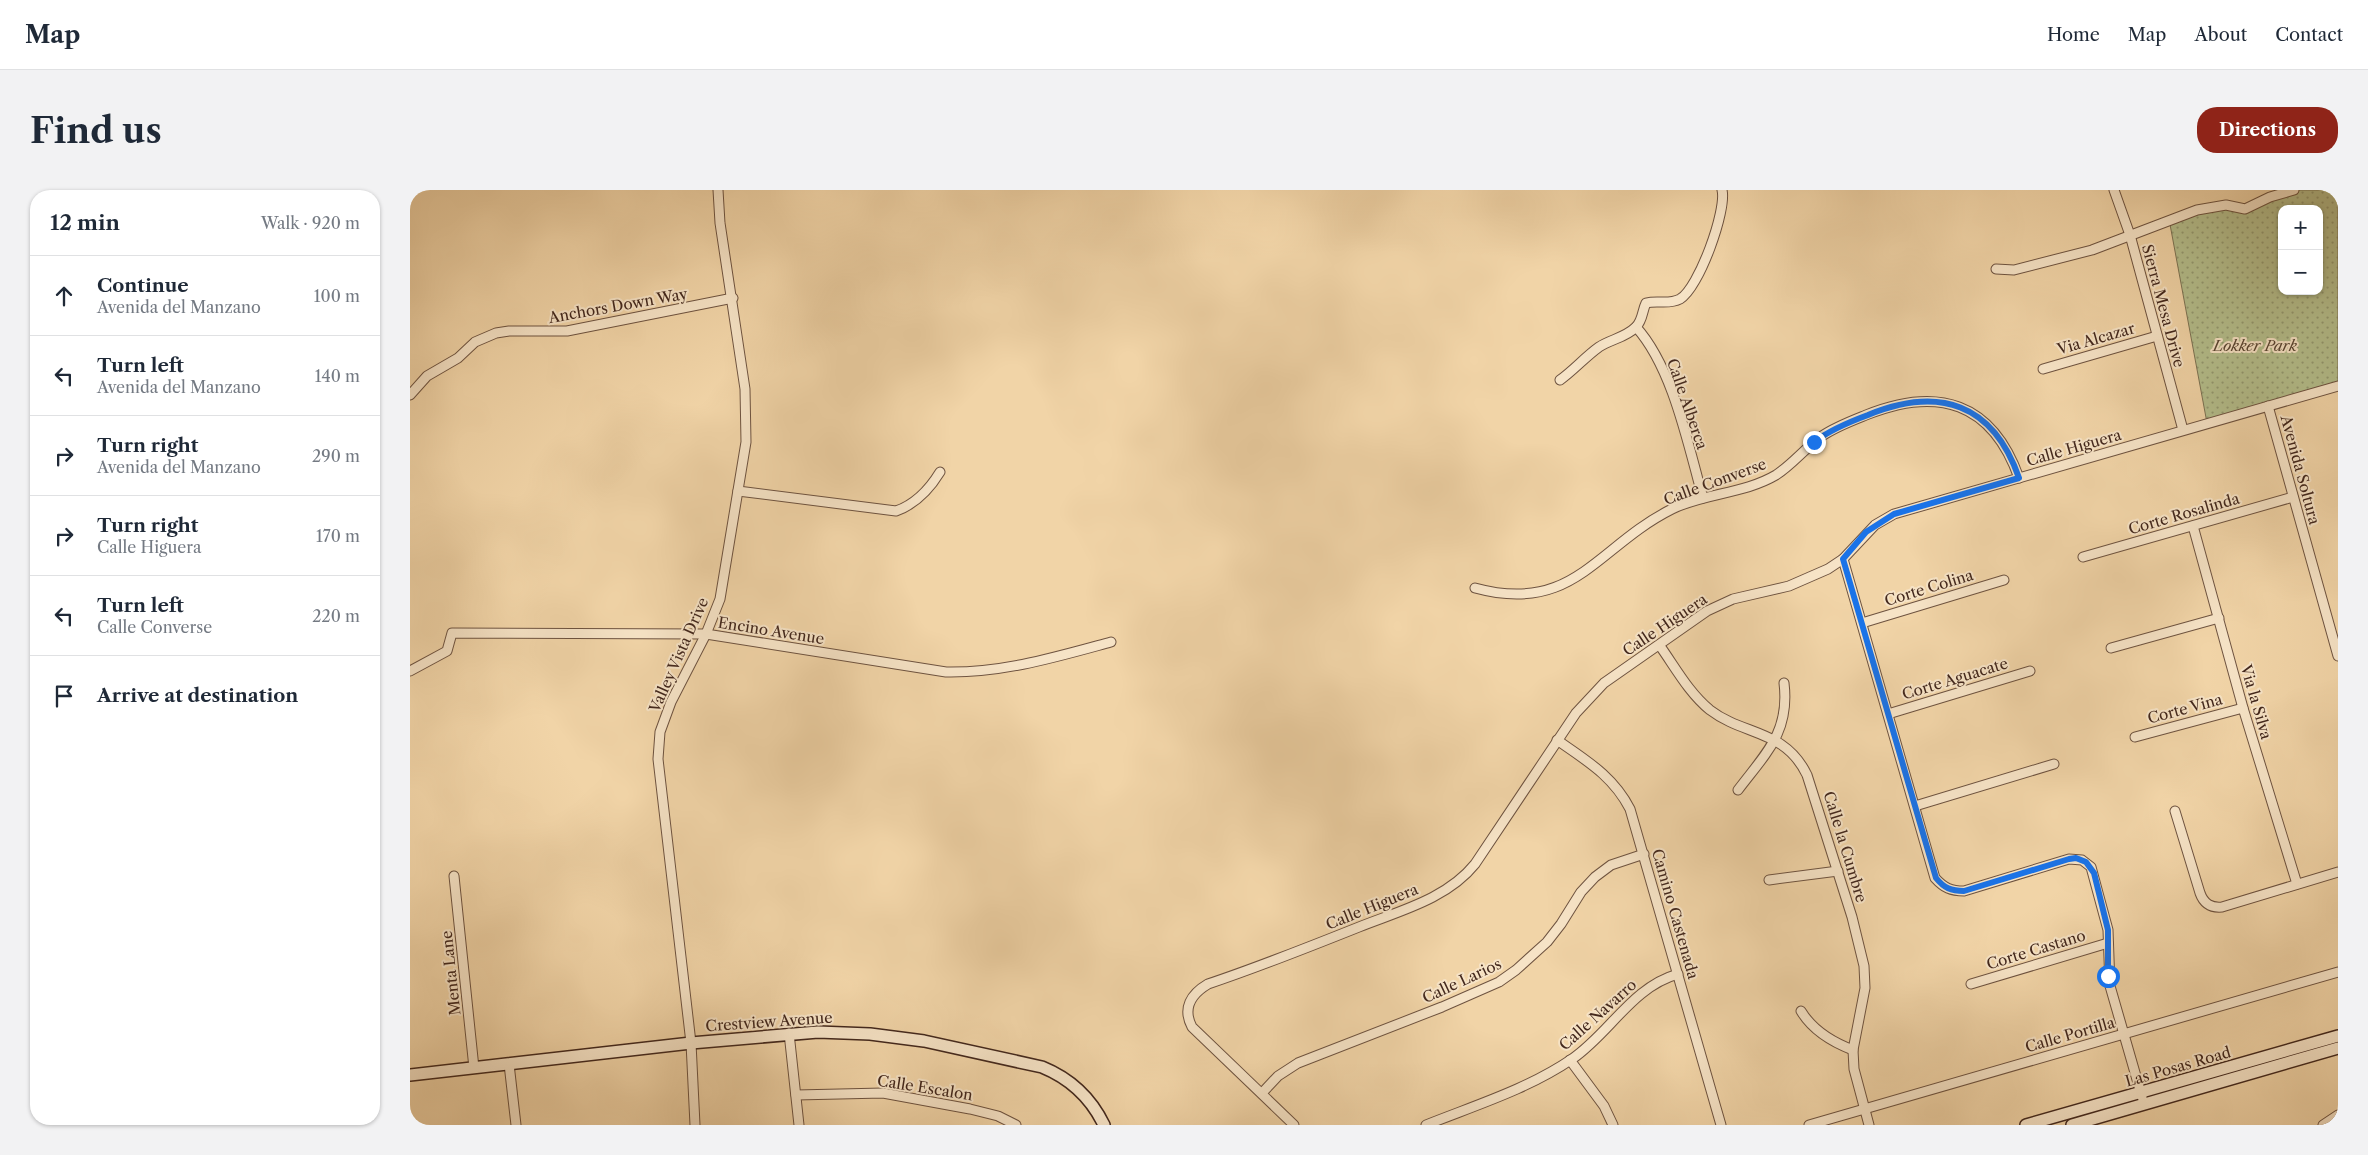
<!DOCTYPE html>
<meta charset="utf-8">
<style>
body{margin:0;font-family:"Libre Caslon Text",serif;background:#f2f2f3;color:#1f2937}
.controls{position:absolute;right:15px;top:15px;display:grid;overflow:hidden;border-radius:10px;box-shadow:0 1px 4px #0004}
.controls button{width:45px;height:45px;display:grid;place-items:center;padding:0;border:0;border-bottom:1px solid #e0e1e3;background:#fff;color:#1f2937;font:25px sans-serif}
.stop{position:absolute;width:15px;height:15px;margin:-11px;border:4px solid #1a73e8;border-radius:50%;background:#fff}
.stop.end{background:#1a73e8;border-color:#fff;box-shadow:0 1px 5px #0008}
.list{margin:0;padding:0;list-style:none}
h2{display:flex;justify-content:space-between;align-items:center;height:65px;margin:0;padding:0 20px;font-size:21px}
h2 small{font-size:16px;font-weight:400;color:#747a83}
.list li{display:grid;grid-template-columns:32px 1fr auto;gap:15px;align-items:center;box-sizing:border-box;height:80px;padding:0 20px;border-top:1px solid #e0e1e3}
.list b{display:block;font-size:19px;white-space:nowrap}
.list p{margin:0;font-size:16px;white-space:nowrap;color:#747a83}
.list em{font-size:16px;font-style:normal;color:#747a83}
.icon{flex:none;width:28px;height:28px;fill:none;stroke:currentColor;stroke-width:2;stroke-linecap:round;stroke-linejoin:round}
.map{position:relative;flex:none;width:1928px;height:935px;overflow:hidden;border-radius:20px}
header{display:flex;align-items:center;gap:30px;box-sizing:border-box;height:70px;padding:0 25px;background:#fff;border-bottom:1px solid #e0e1e3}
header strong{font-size:24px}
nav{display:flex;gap:28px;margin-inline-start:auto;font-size:18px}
.intro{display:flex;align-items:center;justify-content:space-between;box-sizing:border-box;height:120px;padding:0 30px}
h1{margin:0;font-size:35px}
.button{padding:12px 22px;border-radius:20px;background:#8f2418;color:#fff;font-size:18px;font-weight:700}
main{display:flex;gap:30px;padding:0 30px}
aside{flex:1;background:#fff;border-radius:20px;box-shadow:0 1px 4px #0004}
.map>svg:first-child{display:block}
</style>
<header>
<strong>Map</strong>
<nav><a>Home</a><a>Map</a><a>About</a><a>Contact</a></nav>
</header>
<div class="intro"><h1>Find us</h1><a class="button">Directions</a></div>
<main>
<aside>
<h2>12 min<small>Walk · 920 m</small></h2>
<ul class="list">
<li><svg class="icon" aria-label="ahead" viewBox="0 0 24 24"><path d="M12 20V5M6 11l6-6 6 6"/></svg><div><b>Continue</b><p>Avenida del Manzano</p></div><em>100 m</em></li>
<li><svg class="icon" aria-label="left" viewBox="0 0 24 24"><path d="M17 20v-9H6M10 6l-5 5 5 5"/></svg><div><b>Turn left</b><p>Avenida del Manzano</p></div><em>140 m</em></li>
<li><svg class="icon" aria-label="right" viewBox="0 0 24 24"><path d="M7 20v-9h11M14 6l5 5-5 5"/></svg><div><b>Turn right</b><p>Avenida del Manzano</p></div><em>290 m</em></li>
<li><svg class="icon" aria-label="right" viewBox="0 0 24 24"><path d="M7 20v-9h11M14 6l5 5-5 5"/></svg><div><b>Turn right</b><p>Calle Higuera</p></div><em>170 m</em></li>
<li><svg class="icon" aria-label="left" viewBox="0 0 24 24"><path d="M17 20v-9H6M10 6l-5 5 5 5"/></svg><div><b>Turn left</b><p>Calle Converse</p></div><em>220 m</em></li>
<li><svg class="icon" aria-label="arrive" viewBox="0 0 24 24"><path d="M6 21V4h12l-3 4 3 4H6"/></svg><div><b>Arrive at destination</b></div></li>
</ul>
</aside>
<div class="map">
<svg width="1928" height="935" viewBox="0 0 1928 935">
<defs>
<pattern id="park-dots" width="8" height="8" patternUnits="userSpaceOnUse" patternTransform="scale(1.25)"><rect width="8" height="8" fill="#b4be8c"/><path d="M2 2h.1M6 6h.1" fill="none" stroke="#949a72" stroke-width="1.8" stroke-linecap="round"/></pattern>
</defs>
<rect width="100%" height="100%" fill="#f1d4a7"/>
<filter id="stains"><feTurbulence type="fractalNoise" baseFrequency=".004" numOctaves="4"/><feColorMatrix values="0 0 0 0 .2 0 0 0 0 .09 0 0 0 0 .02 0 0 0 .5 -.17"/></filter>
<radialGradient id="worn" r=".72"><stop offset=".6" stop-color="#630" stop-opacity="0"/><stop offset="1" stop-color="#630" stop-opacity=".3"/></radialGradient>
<path fill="url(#park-dots)" stroke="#7c7354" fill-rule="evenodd" d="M1884 0H1928V196L1797 233 1759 29 1787 20 1835 19ZM1872 19H1909V101H1872Z"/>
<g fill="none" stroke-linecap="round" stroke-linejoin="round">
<g stroke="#6e5340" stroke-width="11">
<g id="street">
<polyline points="1704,0 1720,45 1773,240"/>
<polyline points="1586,79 1604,80 1682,60 1787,20 1816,15 1835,19 1860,7 1884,0"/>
<path d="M1226 137C1263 178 1278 255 1293 308"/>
<polyline points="1633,179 1747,146"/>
<path d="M1150 190C1164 180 1175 167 1189 157 1201 149 1215 148 1226 137 1233 130 1232 121 1236 113 1248 110 1259 115 1270 109 1289 98 1317 20 1312 0"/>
<polyline points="0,205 17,186 48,168 65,152 86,143 99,141 157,141 323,108"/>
<polyline points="1858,216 1928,466"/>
<path d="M328 301 486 321C506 314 519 300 530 282"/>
<polyline points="1783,336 1833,518 1887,694"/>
<polyline points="1673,367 1883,307"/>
<path d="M1433 369 1525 688C1534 698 1541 701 1554 701L1659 669 1672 670 1681 677 1698 740 1700 796 1732 907"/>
<path d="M1065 398C1164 425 1186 357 1262 319 1294 303 1334 304 1366 285 1383 274 1395 258 1412 246 1425 237 1441 231 1456 225 1528 196 1582 212 1609 288"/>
<polyline points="1452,433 1594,390"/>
<path d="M1250 456C1265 477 1279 503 1300 520 1334 546 1375 539 1397 585L1442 727 1454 776 1455 798 1443 860 1444 879 1459 935"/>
<polyline points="1701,458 1809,428"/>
<path d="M0 481 37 461 42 443 296 444 536 482C593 483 646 467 701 452"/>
<polyline points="1478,524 1620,481"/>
<polyline points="1725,547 1833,518"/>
<path d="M1147 550C1177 571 1203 586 1220 619L1311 935"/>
<path d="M1328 600C1356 563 1380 542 1374 493"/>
<polyline points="1505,616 1644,574"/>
<path d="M1765 621 1790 703C1794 714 1801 718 1812 717L1928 682"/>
<polyline points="44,686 64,878"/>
<polyline points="1359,690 1428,681"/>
<polyline points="1561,794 1698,753"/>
<path d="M1391 821C1403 841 1422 852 1443 860"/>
<polyline points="379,843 389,935"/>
<polyline points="1160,870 1194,916 1203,935"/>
<polyline points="99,874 106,935"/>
<polyline points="852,903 868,886 888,873 1032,817 1089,792 1106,780 1137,752 1151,734 1171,702 1185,687 1201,675 1234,664"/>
<polyline points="386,905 473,903 560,919 588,926 606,935"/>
<polyline points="285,935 281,853 248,569 250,542 261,512 296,444 310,409 336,252 335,199 310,33 308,0"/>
<path d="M884 935 782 837C772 818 781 804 798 794 849 777 899 757 949 737 989 721 1037 709 1065 674L1166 523 1194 493 1297 421 1323 409 1379 396 1418 379 1433 369 1465 335 1484 324 1928 196"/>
<path d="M1016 935C1066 915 1118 899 1162 869 1200 843 1222 797 1268 784"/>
<polyline points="1399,935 1928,782"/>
<polyline points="1913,935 1928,925"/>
</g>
</g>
<g stroke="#43281d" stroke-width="14">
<g id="secondary">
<path d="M0 885 281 853 408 842 460 844 514 851 632 877C659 888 681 908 694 935"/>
<polyline points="1616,935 1928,846"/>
<polyline points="1662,935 1928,858"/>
</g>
</g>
<use href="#street" stroke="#f6e3c6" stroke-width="9"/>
<use href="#secondary" stroke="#f6e3c6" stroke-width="11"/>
</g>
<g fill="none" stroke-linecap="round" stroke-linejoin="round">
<path stroke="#1a73e8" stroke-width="6" d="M1404 252C1420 240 1439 232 1458 225 1529 196 1583 213 1609 288L1484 324 1456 342 1433 369 1526 688C1534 698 1541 701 1554 701L1659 669 1666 668 1676 672 1684 683 1698 740V786"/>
</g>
<g text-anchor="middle" stroke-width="4" stroke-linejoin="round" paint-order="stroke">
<g font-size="15" fill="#43281d" stroke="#f6e3c6">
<text transform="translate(208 116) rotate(-10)" y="5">Anchors Down Way</text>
<text transform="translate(1753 116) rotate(75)" y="5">Sierra Mesa Drive</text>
<text transform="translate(1686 149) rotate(-16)" y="5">Via Alcazar</text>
<text transform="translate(1277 214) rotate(71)" y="5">Calle Alberca</text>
<text transform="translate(1664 258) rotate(-16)" y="5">Calle Higuera</text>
<text transform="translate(1890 280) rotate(75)" y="5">Avenida Soltura</text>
<text transform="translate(1305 292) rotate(-20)" y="5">Calle Converse</text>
<text transform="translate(1774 324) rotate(-16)" y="5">Corte Rosalinda</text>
<text transform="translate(1519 398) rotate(-17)" y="5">Corte Colina</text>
<text transform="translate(1255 435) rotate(-34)" y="5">Calle Higuera</text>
<text transform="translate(361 441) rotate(9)" y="5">Encino Avenue</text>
<text transform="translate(269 465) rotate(-66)" y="5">Valley Vista Drive</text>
<text transform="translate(1545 489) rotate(-17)" y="5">Corte Aguacate</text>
<text transform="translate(1846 512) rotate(74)" y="5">Via la Silva</text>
<text transform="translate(1775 519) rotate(-15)" y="5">Corte Vina</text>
<text transform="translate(1435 657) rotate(73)" y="5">Calle la Cumbre</text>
<text transform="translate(962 717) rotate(-22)" y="5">Calle Higuera</text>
<text transform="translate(1265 724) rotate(74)" y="5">Camino Castenada</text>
<text transform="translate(1626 760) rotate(-17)" y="5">Corte Castano</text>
<text transform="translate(41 783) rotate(-96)" y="5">Menta Lane</text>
<text transform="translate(1052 791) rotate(-25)" y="5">Calle Larios</text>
<text transform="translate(1188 825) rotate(-42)" y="5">Calle Navarro</text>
<text transform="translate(359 832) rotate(-4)" y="5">Crestview Avenue</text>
<text transform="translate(1660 845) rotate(-16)" y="5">Calle Portilla</text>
<text transform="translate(1768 877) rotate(-16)" y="5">Las Posas Road</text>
<text transform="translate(515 898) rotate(9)" y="5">Calle Escalon</text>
</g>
<g font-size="15" font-style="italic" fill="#5a4633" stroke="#f6e3c6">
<text x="1845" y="161">Lokker Park</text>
</g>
</g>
<rect width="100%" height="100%" filter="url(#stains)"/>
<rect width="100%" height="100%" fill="url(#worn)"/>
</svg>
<div class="controls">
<button>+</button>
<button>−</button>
</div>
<div class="stop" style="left:1698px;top:786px"></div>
<div class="stop end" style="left:1404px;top:252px"></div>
</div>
</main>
